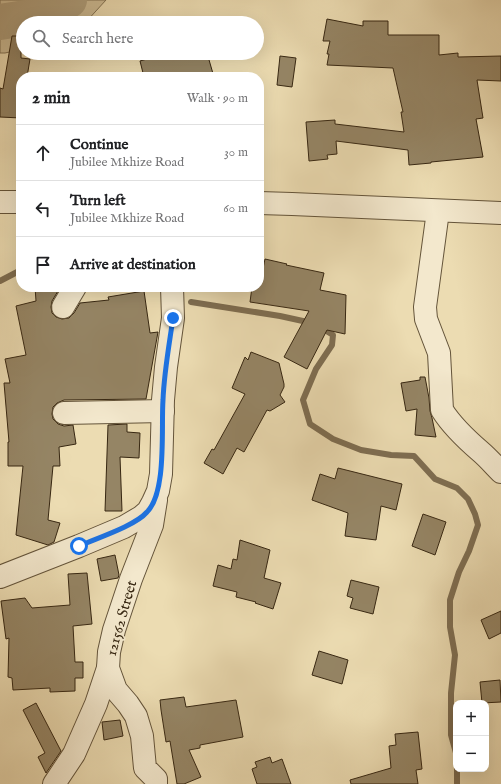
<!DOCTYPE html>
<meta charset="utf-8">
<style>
body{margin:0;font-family:"IM FELL English",serif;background:#f6f6f6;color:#202124}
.controls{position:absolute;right:12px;bottom:12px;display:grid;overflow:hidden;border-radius:8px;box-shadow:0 4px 16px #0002}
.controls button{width:36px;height:36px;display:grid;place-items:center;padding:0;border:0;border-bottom:1px solid #e0e0e0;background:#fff;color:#202124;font:20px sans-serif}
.stop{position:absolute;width:12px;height:12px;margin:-9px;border:3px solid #1a73e8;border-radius:50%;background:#fff}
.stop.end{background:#1a73e8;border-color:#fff;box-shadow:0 1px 4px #0008}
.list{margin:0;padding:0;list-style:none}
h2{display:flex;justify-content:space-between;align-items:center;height:52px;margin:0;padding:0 16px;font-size:17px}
h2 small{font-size:13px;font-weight:400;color:#757577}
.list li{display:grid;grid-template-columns:26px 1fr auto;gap:12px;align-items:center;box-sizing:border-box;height:56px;padding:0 16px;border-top:1px solid #e0e0e0}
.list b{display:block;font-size:15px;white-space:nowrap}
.list p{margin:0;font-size:13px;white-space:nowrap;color:#757577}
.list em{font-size:13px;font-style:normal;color:#757577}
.icon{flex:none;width:22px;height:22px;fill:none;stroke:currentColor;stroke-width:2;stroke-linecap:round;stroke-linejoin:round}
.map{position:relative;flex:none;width:501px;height:784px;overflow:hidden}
.search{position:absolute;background:#fff;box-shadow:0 4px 16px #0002;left:16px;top:16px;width:248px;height:44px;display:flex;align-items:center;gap:10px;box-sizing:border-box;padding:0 14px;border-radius:22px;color:#757577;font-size:15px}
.panel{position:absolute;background:#fff;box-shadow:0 4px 16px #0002;left:16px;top:72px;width:248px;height:220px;border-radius:16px}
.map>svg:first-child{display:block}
</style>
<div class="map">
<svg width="501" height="784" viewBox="0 0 501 784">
<rect width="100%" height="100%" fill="#ecdcb2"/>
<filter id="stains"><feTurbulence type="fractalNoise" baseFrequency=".005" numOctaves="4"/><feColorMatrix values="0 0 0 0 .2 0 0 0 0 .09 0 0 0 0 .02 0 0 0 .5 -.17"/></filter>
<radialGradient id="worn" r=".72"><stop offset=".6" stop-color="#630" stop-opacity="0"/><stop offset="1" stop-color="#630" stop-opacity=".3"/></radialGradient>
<polygon fill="#cdbd97" stroke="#827254" points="0,0 106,0 85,23 23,23 23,49 5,53 0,53"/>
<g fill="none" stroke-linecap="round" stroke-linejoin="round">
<g stroke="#7e6e52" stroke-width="6">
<polyline points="0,281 21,270"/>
<polyline points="126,287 133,289 146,288 160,289"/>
<polyline points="191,302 280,316 312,323"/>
<polyline points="320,327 333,335 332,345 316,369 303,400 310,424 333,439 361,450 391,455 414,456 435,479 457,488 468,499 475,514 478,525 469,551 459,572 450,600 450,627 455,655 451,693 451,735 456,753"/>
<polyline points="457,784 457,769"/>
</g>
<polyline stroke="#ae9e7c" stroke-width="36" points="0,22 39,16 69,0"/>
</g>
<g fill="#958565" stroke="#372712">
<polygon points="327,19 363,26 363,21 388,21 388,35 439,35 439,55 458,53 458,57 501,56 501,81 477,80 483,118 476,119 483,157 431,162 431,163 409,165 408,150 336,141 337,154 327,155 328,159 309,161 306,122 335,120 335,124 404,132 401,112 403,112 393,68 327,65 329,54 327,54 330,41 323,41"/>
<polygon points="12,36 21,36 21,58 30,59 27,77 21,77 21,118 0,117 0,88 3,89"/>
<polygon points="168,53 207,53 214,77 144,77 140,61"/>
<polygon points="280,56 296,58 292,87 277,85"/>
<polygon points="265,259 287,264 286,265 324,273 320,290 346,295 345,334 327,330 307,369 284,357 309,311 250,302 252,287 259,287"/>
<polygon points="35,287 57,287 58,291 52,301 51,307 52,313 56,317 62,319 69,318 74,313 80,303 109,300 108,297 144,291 150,333 158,332 146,399 64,400 57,403 53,407 52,414 53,419 58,424 64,426 73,425 76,444 59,447 60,466 53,466 48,520 60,523 54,542 48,545 16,535 23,466 8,466 8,442 9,442 4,383 10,383 5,359 26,355 16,306 36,301"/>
<polygon points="251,352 279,363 284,384 284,387 280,395 285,402 270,411 267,410 244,452 237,448 223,474 204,463 212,449 214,450 245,394 232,388 245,357 248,360"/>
<polygon points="420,377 425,377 429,398 430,411 432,418 436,437 415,435 417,409 406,411 401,383 420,380"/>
<polygon points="127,424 127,432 140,433 139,458 120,457 122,511 105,511 108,425"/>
<polygon points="338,468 402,484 396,510 381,506 376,540 345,536 348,513 312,500 320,474 335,479"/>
<polygon points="423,514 446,522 435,555 412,546"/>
<polygon points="240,540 270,550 264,578 281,583 273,609 255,603 256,602 236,597 237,592 213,586 218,565 231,569 233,559 237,560"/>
<polygon points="115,555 119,575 118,578 101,581 97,559"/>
<polygon points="87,573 92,624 73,626 75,662 83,662 83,678 75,678 75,691 50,692 50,688 13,690 12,678 8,677 9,638 6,639 1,601 25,598 32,608 70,605 68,574"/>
<polygon points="351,580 379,587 373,614 350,608 353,598 347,596"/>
<polygon points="501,611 501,633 489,639 481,620"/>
<polygon points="319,651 348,660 342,684 312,675"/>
<polygon points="500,680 501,702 482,703 480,682"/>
<polygon points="184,697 186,707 236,700 243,737 200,745 200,748 189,750 201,777 184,784 177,784 170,741 166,742 161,710 160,700"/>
<polygon points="36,703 61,751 46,773 38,757 45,753 23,710"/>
<polygon points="120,720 123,736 104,740 102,722"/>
<polygon points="418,732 422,769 416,770 418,784 351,784 350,780 391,768 389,746 396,745 395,734"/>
<polygon points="270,757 272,763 282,759 291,784 257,784 252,769 257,767 255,762"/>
</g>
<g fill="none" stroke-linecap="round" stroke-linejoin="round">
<g stroke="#64543a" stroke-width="24">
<g id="minor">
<path d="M438 211 425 307 426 319 439 353 442 410C452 426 467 440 481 452 488 458 494 465 501 472"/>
<polyline points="63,307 75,287"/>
<polyline points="64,413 163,411"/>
<polyline points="0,577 79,546 124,527 141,517 148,511 153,502 158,491 161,474 163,400 166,367 173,318 172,287"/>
<polyline points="54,784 74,754 96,704 108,668"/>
<polyline points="156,784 156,779 145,768 142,736 136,716 128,704 116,690 108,668 109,652 114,630 131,579 152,525 156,500"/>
</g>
</g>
<g stroke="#64543a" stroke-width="24">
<g id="tertiary">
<polyline points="0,202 21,202"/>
<polyline points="259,203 292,204 501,213"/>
</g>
</g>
<use href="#minor" stroke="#f3e8cd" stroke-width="22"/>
<use href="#tertiary" stroke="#f3e8cd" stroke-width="22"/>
</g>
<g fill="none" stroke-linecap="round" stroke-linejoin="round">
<path stroke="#1a73e8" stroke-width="5" d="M79 546C97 538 135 526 147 512 167 492 161 428 163 400 164 373 169 346 173 318"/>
</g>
<g text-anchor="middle" stroke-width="3.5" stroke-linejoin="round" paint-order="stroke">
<g font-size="15" fill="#372712" stroke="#f3e8cd">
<text transform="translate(121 618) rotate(-74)" y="5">121562 Street</text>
</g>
</g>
<rect width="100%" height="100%" filter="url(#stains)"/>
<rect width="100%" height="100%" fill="url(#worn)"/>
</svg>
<div class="controls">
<button>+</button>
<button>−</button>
</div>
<div class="stop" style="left:79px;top:546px"></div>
<div class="stop end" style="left:173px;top:318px"></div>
<div class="search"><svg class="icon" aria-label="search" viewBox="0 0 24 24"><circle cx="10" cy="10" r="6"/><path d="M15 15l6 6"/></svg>Search here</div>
<section class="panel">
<h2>2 min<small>Walk · 90 m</small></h2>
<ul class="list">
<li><svg class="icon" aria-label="ahead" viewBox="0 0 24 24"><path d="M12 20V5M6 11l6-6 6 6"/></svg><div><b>Continue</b><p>Jubilee Mkhize Road</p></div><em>30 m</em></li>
<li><svg class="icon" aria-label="left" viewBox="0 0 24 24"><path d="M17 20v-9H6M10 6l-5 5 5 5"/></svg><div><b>Turn left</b><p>Jubilee Mkhize Road</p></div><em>60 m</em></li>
<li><svg class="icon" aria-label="arrive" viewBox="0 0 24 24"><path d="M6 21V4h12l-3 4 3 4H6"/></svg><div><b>Arrive at destination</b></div></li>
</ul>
</section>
</div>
